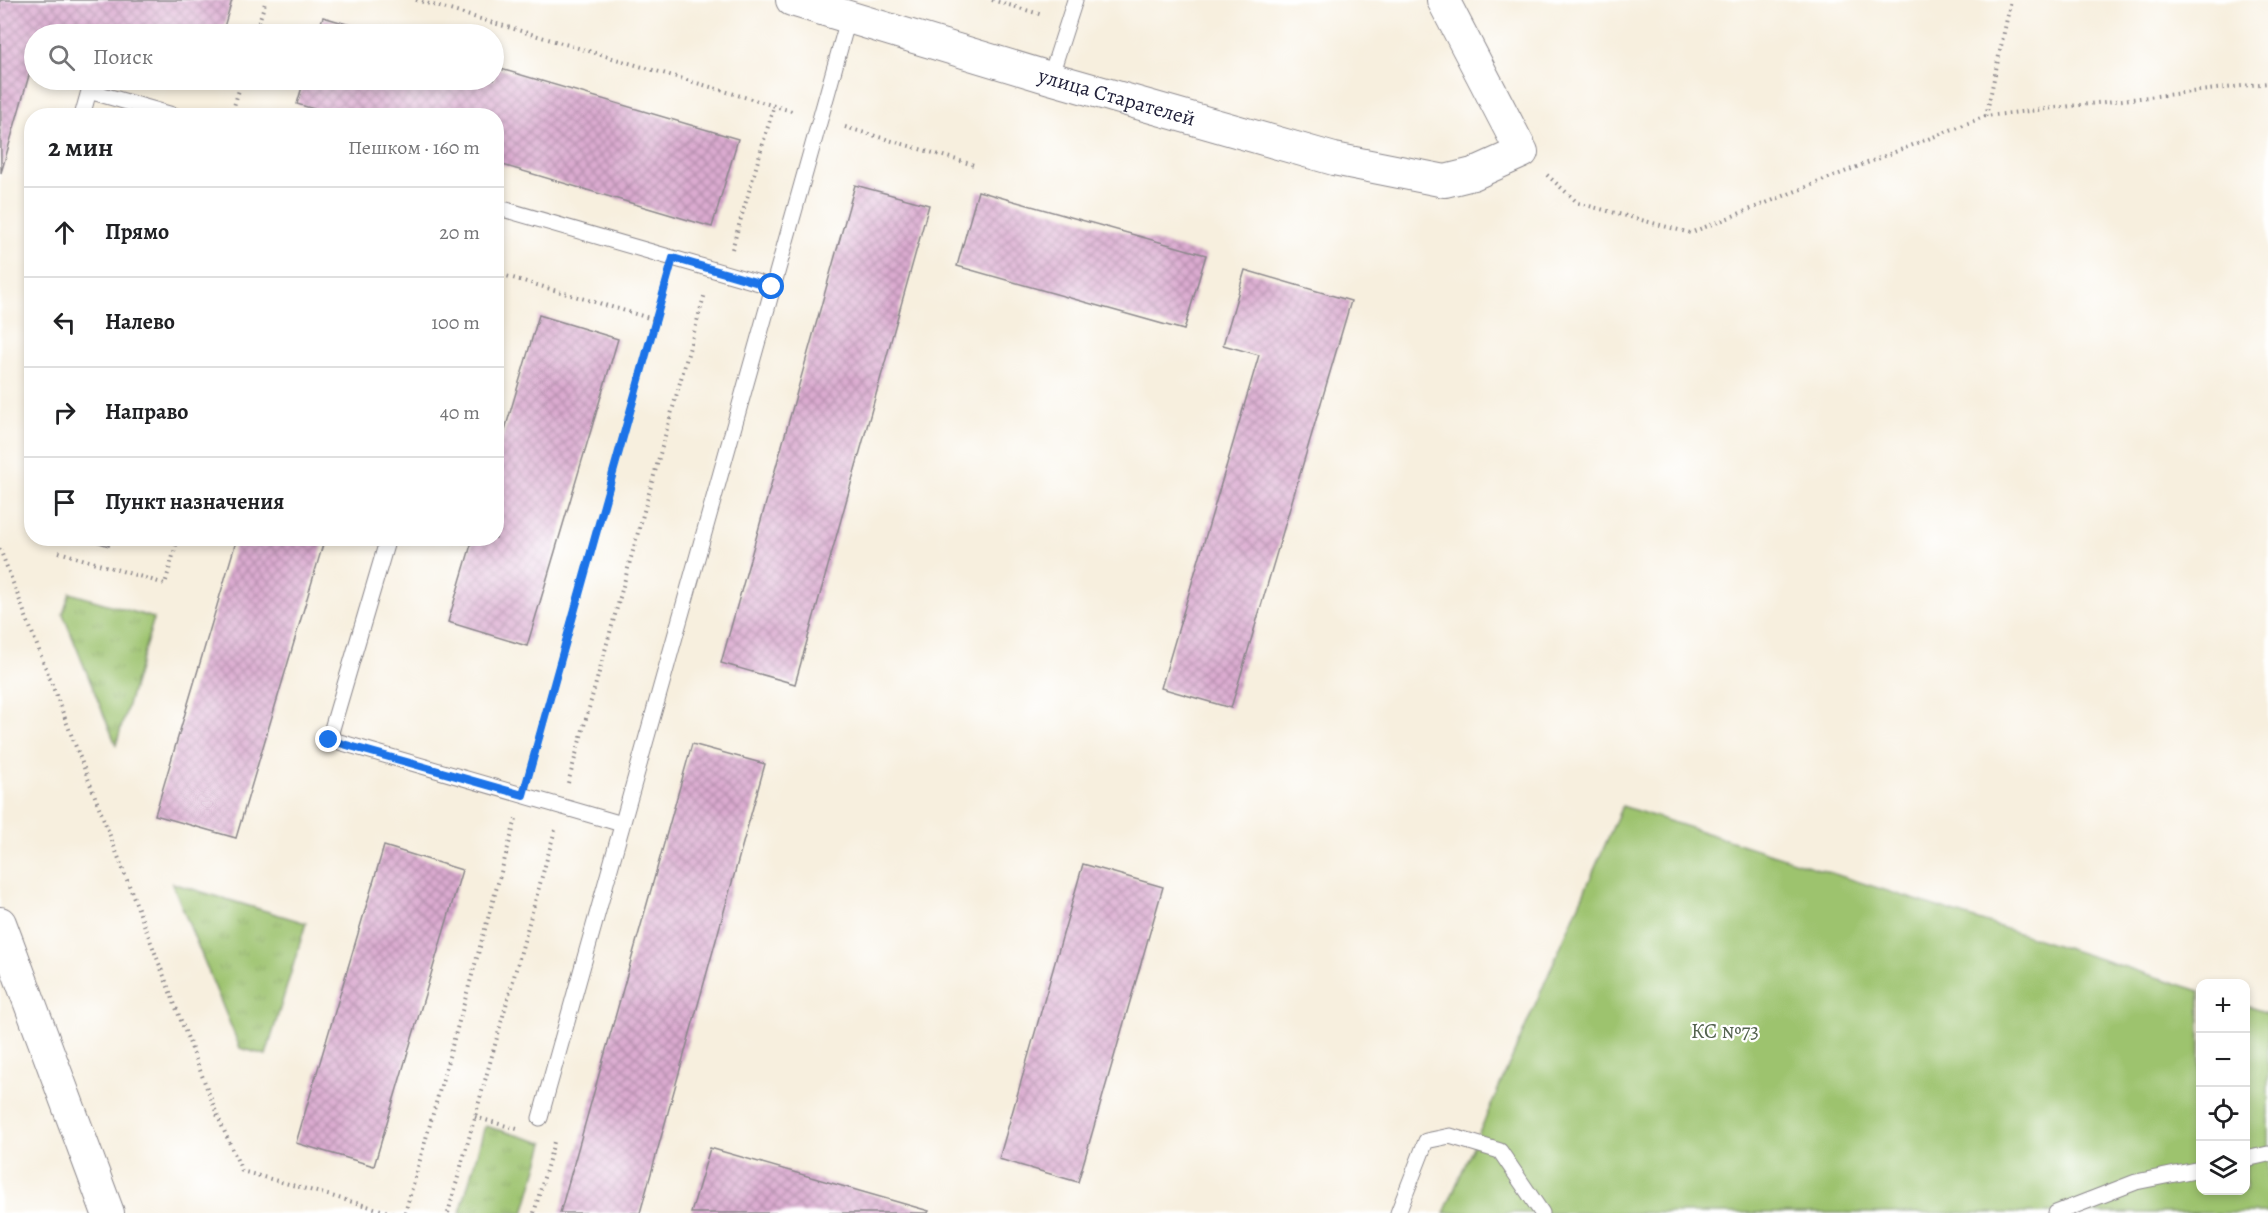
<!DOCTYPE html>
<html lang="ru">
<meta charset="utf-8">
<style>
body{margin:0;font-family:Alegreya,serif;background:#f6f6f6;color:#202124}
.controls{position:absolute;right:18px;bottom:18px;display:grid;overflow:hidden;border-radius:12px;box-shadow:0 3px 9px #0003}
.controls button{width:54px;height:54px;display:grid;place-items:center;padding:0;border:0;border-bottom:2px solid #e0e0e0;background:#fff;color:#202124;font:30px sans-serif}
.stop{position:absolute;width:18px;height:18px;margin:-14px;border:4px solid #1a73e8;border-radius:50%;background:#fff}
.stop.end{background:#1a73e8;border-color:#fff;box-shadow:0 2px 6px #0008}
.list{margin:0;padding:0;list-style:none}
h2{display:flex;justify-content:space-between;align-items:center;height:78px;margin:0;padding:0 24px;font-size:26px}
h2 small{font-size:20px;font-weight:400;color:#757577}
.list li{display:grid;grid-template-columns:39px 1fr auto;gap:18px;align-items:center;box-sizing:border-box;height:90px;padding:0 24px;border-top:2px solid #e0e0e0}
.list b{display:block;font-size:22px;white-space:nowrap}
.list em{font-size:20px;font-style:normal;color:#757577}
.icon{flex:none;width:33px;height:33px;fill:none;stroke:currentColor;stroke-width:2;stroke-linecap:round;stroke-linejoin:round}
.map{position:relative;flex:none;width:2268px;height:1213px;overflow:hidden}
.search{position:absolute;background:#fff;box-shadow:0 3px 9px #0003;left:24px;top:24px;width:480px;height:66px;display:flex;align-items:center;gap:15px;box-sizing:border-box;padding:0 21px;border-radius:33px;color:#757577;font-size:22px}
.panel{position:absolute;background:#fff;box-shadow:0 3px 9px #0003;left:24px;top:108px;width:480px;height:438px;border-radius:24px}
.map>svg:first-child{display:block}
</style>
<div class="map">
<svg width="2268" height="1213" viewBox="0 0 2268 1213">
<defs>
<pattern id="park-tufts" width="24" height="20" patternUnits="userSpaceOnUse" patternTransform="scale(1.5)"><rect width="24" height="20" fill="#9dc36e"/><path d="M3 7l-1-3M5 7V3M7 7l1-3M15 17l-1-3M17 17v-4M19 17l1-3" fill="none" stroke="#87a760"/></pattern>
<pattern id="building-cross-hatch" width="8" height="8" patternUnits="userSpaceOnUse" patternTransform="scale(1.5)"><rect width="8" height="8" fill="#dbabd0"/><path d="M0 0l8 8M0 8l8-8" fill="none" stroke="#b18baa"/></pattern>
</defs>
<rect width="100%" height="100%" fill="#fff"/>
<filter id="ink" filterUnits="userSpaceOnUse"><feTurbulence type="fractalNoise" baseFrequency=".0167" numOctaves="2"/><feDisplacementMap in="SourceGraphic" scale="12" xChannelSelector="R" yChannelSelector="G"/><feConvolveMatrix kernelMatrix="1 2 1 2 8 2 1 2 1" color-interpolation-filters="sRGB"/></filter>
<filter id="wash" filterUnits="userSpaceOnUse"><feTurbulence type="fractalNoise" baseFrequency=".008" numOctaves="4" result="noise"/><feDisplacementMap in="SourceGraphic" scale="24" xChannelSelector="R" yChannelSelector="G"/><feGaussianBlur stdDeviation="1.35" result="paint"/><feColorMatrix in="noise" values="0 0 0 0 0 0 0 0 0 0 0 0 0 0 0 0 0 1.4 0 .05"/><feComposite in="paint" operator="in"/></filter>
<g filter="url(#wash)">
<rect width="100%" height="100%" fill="#f7efde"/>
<polygon fill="#9dc36e" stroke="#607254" stroke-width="1.5" points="1622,806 2200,991 2200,1190 2246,1190 2246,1006 2268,1013 2268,1213 1444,1213"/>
<g fill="url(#park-tufts)" stroke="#607254" stroke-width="1.5">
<polygon points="70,593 154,618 116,745 63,614"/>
<polygon points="172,883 306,923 266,1055 240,1048"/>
<polygon points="485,1126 544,1143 524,1213 460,1213"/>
</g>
<g id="blocks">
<g fill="url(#building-cross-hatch)">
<polygon points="0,0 232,0 222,34 69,34 44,27 41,34 34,34 34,58 1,173"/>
<polygon points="323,17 381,34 317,34"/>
<polygon points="494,67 738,139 712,227 496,163 496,116 337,116 297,104 304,80 494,80"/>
<polygon points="855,185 929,205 795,684 721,663"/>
<polygon points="978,191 1206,255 1184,330 957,266"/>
<polygon points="1245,270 1351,301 1231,708 1161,688 1259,355 1223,345"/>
<polygon points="539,315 618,339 527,646 448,622 473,538 496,538 496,460"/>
<polygon points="84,538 111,538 109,546"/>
<polygon points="237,538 314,538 324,541 236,838 155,815"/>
<polygon points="692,744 765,764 640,1213 560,1213"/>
<polygon points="384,846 462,870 374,1166 296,1143"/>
<polygon points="1083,864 1163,887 1078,1182 999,1159"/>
<polygon points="710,1148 929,1211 928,1213 691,1213"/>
</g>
</g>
</g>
<g filter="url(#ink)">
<use href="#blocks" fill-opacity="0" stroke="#8c888c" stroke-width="1.5"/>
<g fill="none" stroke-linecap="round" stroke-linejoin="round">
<g stroke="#8c888c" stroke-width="17">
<g id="service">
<polyline points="1050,78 1075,0"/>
<polyline points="82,116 89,91 176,116"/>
<polyline points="496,207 773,287"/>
<polyline points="388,538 329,739 622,824"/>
<polyline points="540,1118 849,16"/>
<polyline points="2246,1159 2268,1154"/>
<polyline points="1398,1213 1426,1141 1450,1136 1500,1151 1542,1213"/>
<polyline points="2056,1213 2136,1182 2200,1169"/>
</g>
</g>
<g stroke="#8c888c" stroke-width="34">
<g id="minor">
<path id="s1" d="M792 0 1050 78 1334 159 1445 181 1473 174 1522 152 1443 0"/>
<polyline points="0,923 108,1213"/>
</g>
</g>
<g stroke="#8c888c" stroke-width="4" stroke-dasharray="1.5 4.5" stroke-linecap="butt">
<polyline points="416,0 795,112"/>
<polyline points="992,0 1043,15"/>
<polyline points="255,34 266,0"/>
<polyline points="231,116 242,80"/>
<polyline points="1986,116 2011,0"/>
<polyline points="845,127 974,165"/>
<polyline points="1547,175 1578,203 1690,233 1986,116 2268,83"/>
<polyline points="732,249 774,106"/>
<polyline points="496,273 656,320"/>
<polyline points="0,549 218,1117 242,1171 392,1213"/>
<polyline points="59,552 165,584 178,538"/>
<polyline points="530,769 666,282"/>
<polyline points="568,783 705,293"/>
<polyline points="475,1117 517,1129"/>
<polyline points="405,1213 516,819"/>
<polyline points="448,1213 555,830"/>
<polyline points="534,1213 554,1142"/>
</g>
<use href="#service" stroke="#fff" stroke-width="15"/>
<use href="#minor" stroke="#fff" stroke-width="32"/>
</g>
</g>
<g fill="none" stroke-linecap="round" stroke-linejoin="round" filter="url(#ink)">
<polyline stroke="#1a73e8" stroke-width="8" points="329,740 523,795 673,258 772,287"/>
</g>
<g text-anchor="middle" stroke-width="4.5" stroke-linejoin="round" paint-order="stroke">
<g font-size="21" fill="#22223b" stroke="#fff">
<text dy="7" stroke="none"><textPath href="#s1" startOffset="339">улица Старателей</textPath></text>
</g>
<g font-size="21" fill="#53624f" stroke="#fff">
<text x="1725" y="1038">КС №73</text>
</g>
</g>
</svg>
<div class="controls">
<button>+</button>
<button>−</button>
<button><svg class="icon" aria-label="locate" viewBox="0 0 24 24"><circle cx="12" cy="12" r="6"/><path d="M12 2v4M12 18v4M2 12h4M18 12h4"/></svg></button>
<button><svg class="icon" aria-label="layers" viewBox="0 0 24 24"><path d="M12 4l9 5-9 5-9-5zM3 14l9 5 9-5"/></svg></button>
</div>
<div class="stop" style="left:772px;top:287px"></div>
<div class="stop end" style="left:329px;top:740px"></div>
<div class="search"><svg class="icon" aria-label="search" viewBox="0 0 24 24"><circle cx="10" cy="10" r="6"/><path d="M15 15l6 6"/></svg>Поиск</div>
<section class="panel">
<h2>2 мин<small>Пешком · 160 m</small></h2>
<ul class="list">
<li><svg class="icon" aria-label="ahead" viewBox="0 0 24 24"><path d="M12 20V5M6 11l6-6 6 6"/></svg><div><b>Прямо</b></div><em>20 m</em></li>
<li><svg class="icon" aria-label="left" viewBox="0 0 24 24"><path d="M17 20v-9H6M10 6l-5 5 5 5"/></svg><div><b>Налево</b></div><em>100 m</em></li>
<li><svg class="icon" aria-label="right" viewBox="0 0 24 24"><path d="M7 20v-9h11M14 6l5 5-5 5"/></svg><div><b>Направо</b></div><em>40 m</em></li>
<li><svg class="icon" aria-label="arrive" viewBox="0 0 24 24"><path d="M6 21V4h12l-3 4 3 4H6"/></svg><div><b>Пункт назначения</b></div></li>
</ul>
</section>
</div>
